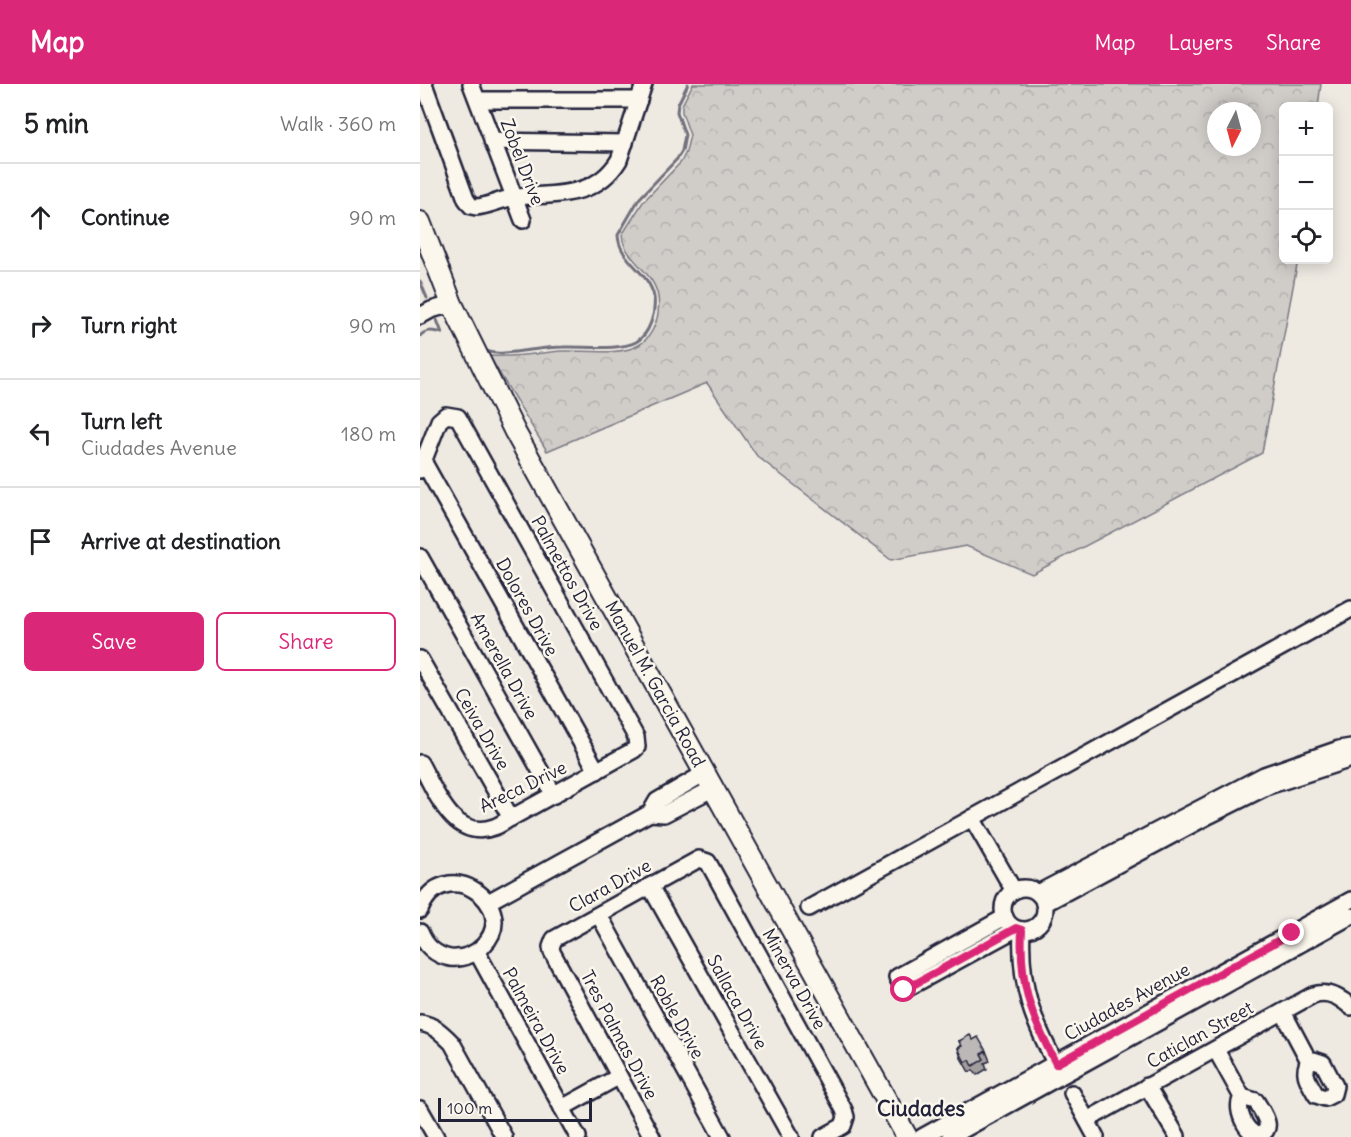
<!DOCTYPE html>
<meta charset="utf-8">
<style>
body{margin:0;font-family:Delius,sans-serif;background:#f6f6f6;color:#202124}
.controls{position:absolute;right:18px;top:18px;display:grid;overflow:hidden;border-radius:9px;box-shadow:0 3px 15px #0003}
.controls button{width:54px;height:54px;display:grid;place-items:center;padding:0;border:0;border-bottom:2px solid #e0e0e0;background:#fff;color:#202124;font:30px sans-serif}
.compass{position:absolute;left:787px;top:18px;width:54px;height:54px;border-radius:50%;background:#fff;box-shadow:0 3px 15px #0003;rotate:186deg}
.scale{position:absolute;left:18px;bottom:15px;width:154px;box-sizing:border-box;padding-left:6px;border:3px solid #22223b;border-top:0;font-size:16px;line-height:21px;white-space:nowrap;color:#22223b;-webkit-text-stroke:4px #fbf7ec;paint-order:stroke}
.stop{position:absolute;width:18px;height:18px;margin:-14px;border:4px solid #db2777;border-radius:50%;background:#fff}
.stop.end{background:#db2777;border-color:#fff;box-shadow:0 2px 6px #0008}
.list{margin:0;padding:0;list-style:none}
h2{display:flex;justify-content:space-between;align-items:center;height:78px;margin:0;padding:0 24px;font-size:26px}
h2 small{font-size:20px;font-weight:400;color:#757577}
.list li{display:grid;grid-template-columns:39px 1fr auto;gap:18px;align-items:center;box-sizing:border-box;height:108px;padding:0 24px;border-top:2px solid #e0e0e0}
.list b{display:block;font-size:22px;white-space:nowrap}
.list p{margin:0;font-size:20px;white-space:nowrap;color:#757577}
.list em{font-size:20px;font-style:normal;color:#757577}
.actions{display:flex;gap:12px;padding:18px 24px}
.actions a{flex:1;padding:14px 0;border:2px solid #db2777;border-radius:9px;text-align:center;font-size:21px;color:#db2777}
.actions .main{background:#db2777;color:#fff}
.icon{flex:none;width:33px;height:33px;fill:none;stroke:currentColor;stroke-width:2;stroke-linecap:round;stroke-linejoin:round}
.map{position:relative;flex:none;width:931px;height:1053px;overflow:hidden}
header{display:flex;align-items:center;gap:36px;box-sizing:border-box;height:84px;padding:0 30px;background:#db2777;color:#fff}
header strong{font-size:28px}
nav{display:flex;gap:33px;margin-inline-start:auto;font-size:21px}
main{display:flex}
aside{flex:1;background:#fff}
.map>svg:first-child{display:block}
</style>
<header>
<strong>Map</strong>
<nav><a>Map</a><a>Layers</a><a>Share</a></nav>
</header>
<main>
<aside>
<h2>5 min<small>Walk · 360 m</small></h2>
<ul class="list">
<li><svg class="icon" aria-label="ahead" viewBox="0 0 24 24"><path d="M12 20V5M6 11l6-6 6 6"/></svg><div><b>Continue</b></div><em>90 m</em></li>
<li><svg class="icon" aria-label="right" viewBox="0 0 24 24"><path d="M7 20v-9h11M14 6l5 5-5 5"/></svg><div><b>Turn right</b></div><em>90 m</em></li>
<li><svg class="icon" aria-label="left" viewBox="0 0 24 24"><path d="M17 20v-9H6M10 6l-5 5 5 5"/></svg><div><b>Turn left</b><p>Ciudades Avenue</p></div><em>180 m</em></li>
<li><svg class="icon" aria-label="arrive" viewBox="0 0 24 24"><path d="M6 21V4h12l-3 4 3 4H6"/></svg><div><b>Arrive at destination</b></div></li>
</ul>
<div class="actions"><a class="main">Save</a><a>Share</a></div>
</aside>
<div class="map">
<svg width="931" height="1053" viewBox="0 0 931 1053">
<defs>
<pattern id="forest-crowns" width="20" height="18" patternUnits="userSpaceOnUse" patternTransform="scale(1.5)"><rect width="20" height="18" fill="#d0cdc9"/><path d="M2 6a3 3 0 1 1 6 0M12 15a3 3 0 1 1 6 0" fill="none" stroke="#b2b0ae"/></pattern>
</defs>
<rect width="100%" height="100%" fill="#eeeae2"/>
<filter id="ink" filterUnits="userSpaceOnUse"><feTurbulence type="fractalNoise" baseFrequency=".0167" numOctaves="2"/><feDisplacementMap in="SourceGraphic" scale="12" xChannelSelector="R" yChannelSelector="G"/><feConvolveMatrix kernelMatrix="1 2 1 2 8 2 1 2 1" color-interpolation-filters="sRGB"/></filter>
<g filter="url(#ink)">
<path fill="url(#forest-crowns)" stroke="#797882" stroke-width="1.5" fill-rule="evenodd" d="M273 0H901L898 22H864V176H878L842 369 612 490 546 462 471 476 337 372 287 299 127 367 69 272C93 274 118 269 142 267 163 266 201 272 219 261 234 252 241 230 238 213 235 188 204 176 202 151L223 118 261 78 266 68 270 51 262 28V21ZM796 27H832V63H796Z"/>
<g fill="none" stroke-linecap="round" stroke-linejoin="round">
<g stroke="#716f7c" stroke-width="3">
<polyline points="0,197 7,214"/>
<polyline points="17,236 22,249"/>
<path d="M0 252C6 245 14 247 22 249"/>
<path d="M66 267C72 269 77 270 84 269 104 268 123 263 143 263 163 262 199 267 216 258 230 250 236 228 234 213 229 187 199 177 198 151L219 115 257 75 262 67 265 51 257 28 258 20 268 0"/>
</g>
<g stroke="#22223b" stroke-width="20">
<g id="minor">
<path d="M4 0 46 115 51 122 56 123C70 122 83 114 97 113 136 109 175 115 199 76L224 0"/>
<polyline points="51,0 103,136"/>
<polyline points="58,16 219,16"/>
<polyline points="72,57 205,59"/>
<polyline points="0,232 11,226 32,220"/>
<polyline points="3,377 177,687"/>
<path d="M0 386 19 337 26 331 38 333 216 653 217 663 214 666 91 734C85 737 80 741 74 743 33 758 15 706 0 679"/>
<polyline points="0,473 134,711"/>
<polyline points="0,575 91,734"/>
<polyline points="230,729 244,730 294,704"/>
<polyline points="552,734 594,807"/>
<polyline points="230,802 371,1053"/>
<circle cx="604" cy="825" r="21"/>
<polyline points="618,809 844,691 919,665 931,663"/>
<polyline points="68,818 230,729 237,717 285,689"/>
<polyline points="624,820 790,731 848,702 931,675"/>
<polyline points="389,824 931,525"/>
<path d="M0 826C23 767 103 821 63 862 54 871 42 875 30 874 15 871 5 861 0 848"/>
<polyline points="179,831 302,1053"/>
<polyline points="585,833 477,893 484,906 596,845"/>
<path d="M602 846C599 903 613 938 640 988"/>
<polyline points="57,868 158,1053"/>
<polyline points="863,928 889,977"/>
<path d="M0 939C14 941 22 949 32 959L84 1053"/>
<path d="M796 966 822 1013C815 1025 825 1048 838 1051 857 1046 842 1028 836 1017L822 1013"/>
<path d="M894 976 903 979 915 1002 913 1010 905 1014 896 1011C890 999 881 990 889 977Z"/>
<polyline points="727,1002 757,1052"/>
<polyline points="652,1009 676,1053"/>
<polyline points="142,1024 198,993"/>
<polyline points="0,1025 16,1053"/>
<path d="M667 1036 893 911C908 906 920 913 931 923"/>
<polyline points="232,1053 132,868 131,863 134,855 279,775 288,778 424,1026 426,1033 423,1042 403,1053"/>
<polyline points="502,1053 931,816"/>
<polyline points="530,1053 931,832"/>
</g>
</g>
<g stroke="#22223b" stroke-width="24">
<polyline id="major" points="0,138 32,220 95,348 487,1053"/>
</g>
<use href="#minor" stroke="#fbf7ec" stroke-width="15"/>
<use href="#major" stroke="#fbf7ec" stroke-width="20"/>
</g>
<polygon fill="#a29e9e" stroke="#22223b" stroke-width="1.5" points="553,956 566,967 570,977 565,979 567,985 557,991 553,986 549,988 541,974 538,964 541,962 539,957"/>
<polygon fill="#bcb8b8" stroke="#22223b" stroke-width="1.5" points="550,951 553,956 558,953 566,967 561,970 564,975 553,982 550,976 545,978 538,964 542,962 539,957"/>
</g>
<g fill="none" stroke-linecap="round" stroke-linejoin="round" filter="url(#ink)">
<path stroke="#db2777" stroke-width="8" d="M484 906 596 844 602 846C599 900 611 932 636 980L872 849"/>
</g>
<g text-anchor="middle" stroke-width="5" stroke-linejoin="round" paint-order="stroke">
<g font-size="18" fill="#22223b" stroke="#fbf7ec">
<text transform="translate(102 78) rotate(69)" y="6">Zobel Drive</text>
<text transform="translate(147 489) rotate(61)" y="6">Palmettos Drive</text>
<text transform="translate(107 523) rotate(61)" y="6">Dolores Drive</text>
<text transform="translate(84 582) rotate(61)" y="6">Amerella Drive</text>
<text transform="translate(235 600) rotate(61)" y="6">Manuel M. Garcia Road</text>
<text transform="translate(62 645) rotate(60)" y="6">Ceiva Drive</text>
<text transform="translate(103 703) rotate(-26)" y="6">Areca Drive</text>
<text transform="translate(190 802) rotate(-29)" y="6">Clara Drive</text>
<text transform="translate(374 895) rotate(61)" y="6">Minerva Drive</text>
<text transform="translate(317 918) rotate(61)" y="6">Sallaca Drive</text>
<text transform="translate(707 918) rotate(-29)" y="6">Ciudades Avenue</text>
<text transform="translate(257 933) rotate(61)" y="6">Roble Drive</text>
<text transform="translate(116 937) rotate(61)" y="6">Palmeira Drive</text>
<text transform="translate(199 951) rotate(62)" y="6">Tres Palmas Drive</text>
<text transform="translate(780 951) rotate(-29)" y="6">Caticlan Street</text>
</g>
<g font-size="21" font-weight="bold" fill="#22223b" stroke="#fbf7ec">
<text x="501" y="1032">Ciudades</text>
</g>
</g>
</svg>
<div class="controls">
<button>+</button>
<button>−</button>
<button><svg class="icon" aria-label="locate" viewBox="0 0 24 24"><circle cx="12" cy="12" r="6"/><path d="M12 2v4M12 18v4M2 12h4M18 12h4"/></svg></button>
</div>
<svg class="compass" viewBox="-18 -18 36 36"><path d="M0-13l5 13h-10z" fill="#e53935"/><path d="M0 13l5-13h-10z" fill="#757577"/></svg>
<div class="scale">100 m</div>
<div class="stop" style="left:484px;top:906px"></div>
<div class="stop end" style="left:872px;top:849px"></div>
</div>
</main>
